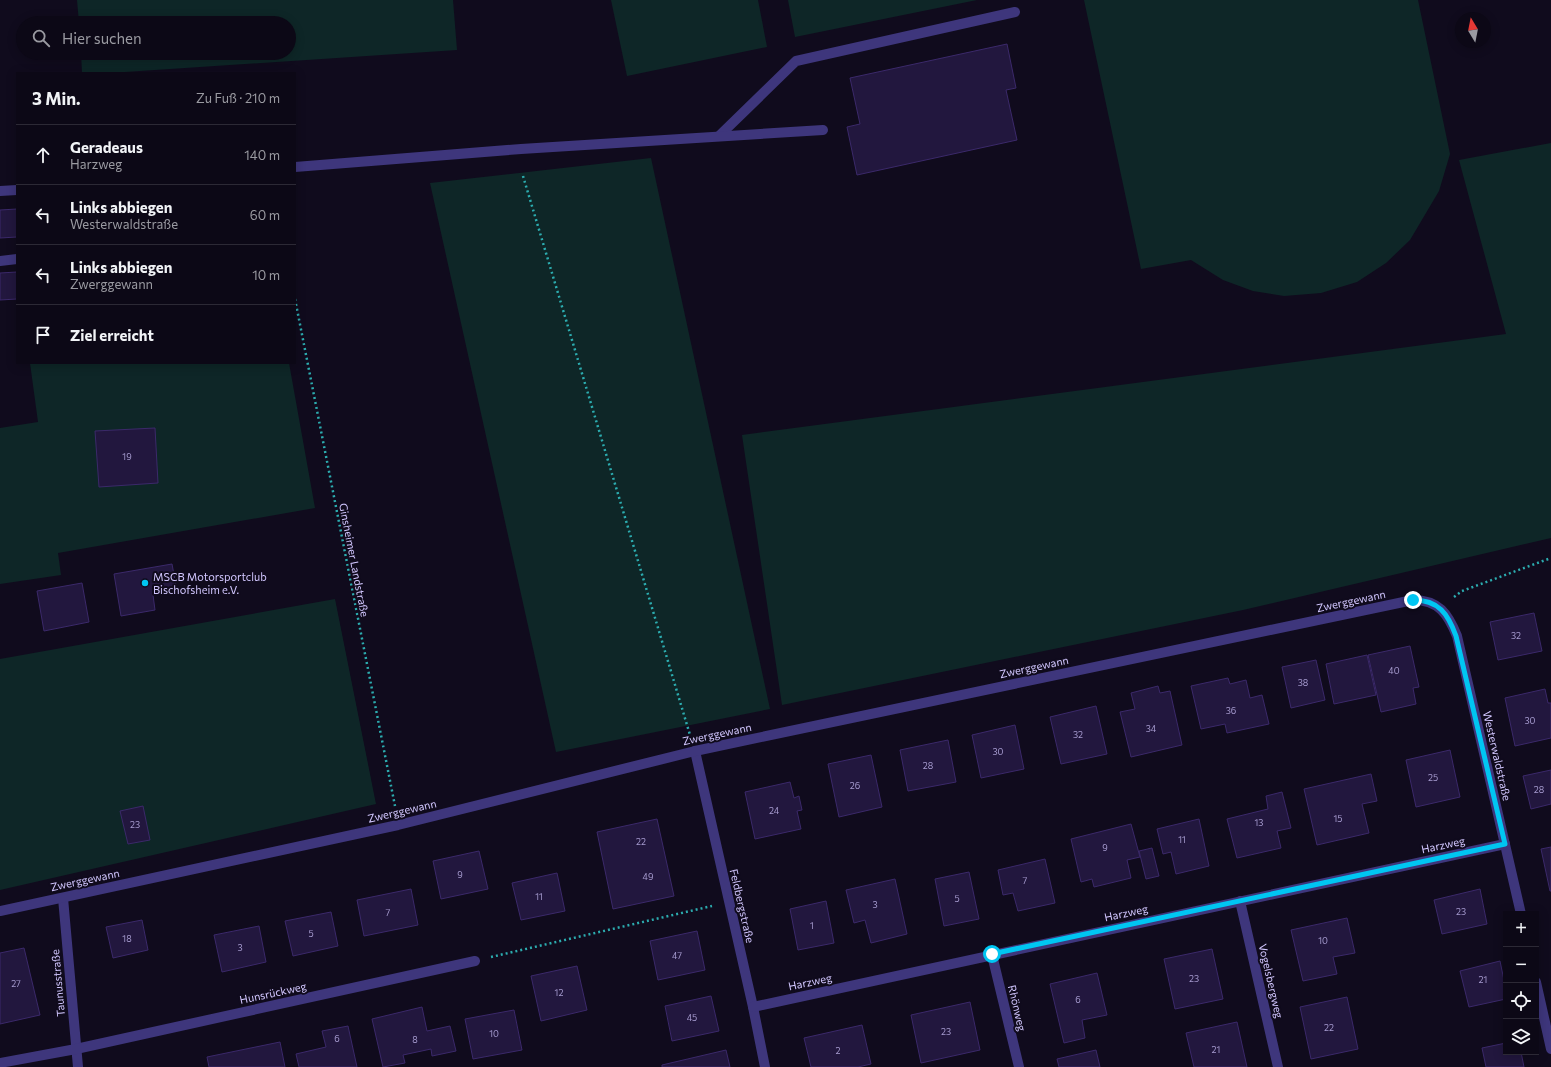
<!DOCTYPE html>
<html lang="de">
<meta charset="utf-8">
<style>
body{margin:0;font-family:Commissioner,sans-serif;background:#15111f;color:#f1f3f6}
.controls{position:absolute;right:12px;bottom:12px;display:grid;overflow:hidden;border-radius:0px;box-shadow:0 2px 10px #0003}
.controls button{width:36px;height:36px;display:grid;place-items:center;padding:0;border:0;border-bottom:1px solid #2c2935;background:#0c0816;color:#f1f3f6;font:20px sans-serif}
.compass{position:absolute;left:1455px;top:12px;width:36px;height:36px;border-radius:50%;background:#0c0816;box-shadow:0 2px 10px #0003;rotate:350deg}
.stop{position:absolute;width:12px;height:12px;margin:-9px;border:3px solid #00c6f2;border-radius:50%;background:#fff}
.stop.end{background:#00c6f2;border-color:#fff;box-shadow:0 1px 4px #0008}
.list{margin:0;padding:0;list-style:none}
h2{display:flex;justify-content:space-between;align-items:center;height:52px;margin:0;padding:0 16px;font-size:17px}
h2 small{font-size:13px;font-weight:400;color:#9a9aa1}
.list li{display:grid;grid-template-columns:26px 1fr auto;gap:12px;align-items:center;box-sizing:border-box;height:60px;padding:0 16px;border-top:1px solid #2c2935}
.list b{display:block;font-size:15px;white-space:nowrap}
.list p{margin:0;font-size:13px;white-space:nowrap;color:#9a9aa1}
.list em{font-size:13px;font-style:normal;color:#9a9aa1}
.icon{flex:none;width:22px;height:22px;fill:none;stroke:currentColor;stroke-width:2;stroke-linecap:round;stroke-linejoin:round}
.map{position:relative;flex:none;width:1551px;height:1067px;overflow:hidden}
.search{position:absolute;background:#0c0816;box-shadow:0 2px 10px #0003;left:16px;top:16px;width:280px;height:44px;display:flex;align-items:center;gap:10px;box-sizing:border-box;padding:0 14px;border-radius:22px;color:#9a9aa1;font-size:15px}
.panel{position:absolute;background:#0c0816;box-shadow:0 2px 10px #0003;left:16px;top:72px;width:280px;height:292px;border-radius:0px}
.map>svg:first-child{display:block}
</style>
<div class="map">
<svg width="1551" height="1067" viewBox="0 0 1551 1067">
<rect width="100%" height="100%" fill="#100b1d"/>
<g fill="#0e2627">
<polygon points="77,0 453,0 457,50 110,73 82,73 81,53 289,53 289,23 79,23"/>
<polygon points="611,0 758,0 767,47 627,76"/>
<polygon points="788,0 977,0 795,37"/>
<polygon points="1084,0 1418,0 1450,154 1439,191 1410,240 1386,263 1357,282 1321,293 1284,296 1253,291 1223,280 1191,260 1141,269"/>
<polygon points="1551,143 1551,538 1243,610 782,705 742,435 1506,334 1459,160"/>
<polygon points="651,158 770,709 556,752 430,183"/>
<polygon points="30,363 289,363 315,508 58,553 61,575 0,584 0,428 38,422"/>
<polygon points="335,599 376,804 0,890 0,659"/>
</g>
<g fill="#22173e" stroke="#3b296a">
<polygon points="1007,44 1016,88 1006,90 1017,140 857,175 847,127 860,124 850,78"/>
<polygon points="17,209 17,237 0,238 0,210"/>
<polygon points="17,272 17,299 0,300 0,273"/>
<polygon points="155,428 158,483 99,487 95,431"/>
<polygon points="172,564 177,591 153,595 155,610 121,616 114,574"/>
<polygon points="82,583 89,622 44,631 37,591"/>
<polygon points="1534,613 1542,651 1498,660 1490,622"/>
<polygon points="1410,646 1419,687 1413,688 1416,704 1381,712 1368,655"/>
<polygon points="1367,655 1376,695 1334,704 1326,664"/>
<polygon points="1316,660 1325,700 1291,708 1282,667"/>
<polygon points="1228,678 1230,684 1246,680 1250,698 1262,695 1269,724 1227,733 1225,724 1201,729 1191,686"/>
<polygon points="1158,686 1160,693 1170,691 1182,745 1131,757 1120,712 1135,709 1131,693"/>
<polygon points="1545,689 1548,703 1551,703 1551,738 1515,746 1505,698"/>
<polygon points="1096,706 1107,754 1061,764 1050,717"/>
<polygon points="1015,725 1024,769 981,778 972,735"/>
<polygon points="948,740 956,782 908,791 900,750"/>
<polygon points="1450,750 1460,797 1416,807 1406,760"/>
<polygon points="871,755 882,807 839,817 828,764"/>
<polygon points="1551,770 1551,804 1531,809 1523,776"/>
<polygon points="1371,774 1377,801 1362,804 1369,833 1317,845 1304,789"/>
<polygon points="790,782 794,798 799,796 802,810 797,811 801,829 755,839 745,792"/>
<polygon points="1282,792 1291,828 1277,831 1281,848 1237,858 1227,819 1268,809 1266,796"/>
<polygon points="143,806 150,840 128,844 120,811"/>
<polygon points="657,819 674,896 613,909 597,832"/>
<polygon points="1199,819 1209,866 1176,874 1171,852 1163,854 1157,829"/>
<polygon points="1131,824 1140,857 1127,860 1131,878 1094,887 1092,879 1081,882 1071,839"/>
<polygon points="1551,847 1551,891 1550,891 1541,849"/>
<polygon points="1152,848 1159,876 1146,879 1139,851"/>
<polygon points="479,851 488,889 441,899 433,861"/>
<polygon points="1045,859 1055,903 1018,911 1013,893 1003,895 998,870"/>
<polygon points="969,872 979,919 944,926 935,879"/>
<polygon points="557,873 565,911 521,920 512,883"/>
<polygon points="895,879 907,934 871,943 865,920 854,923 846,890"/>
<polygon points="411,889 418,925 364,936 357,900"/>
<polygon points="1480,889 1487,924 1442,934 1434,900"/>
<polygon points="826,901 834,943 798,950 790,909"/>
<polygon points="331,912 338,946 293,956 285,921"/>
<polygon points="1347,918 1355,953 1333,957 1337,974 1303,981 1291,930"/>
<polygon points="142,920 148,950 113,958 106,927"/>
<polygon points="259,926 266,962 222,972 214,935"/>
<polygon points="697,931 705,970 658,980 650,941"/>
<polygon points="24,948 40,1015 0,1024 0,953"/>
<polygon points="1212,949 1223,999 1175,1009 1164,959"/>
<polygon points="1500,961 1506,990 1506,999 1469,1007 1460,971"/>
<polygon points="577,966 587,1010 541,1021 531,976"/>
<polygon points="1097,973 1107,1015 1082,1020 1085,1038 1064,1043 1050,984"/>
<polygon points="711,996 719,1031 672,1041 665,1006"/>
<polygon points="1347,997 1358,1049 1311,1059 1300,1007"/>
<polygon points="970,1002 980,1050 921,1063 911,1015"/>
<polygon points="422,1007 427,1031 450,1026 456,1051 432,1056 431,1049 403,1055 405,1063 383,1067 372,1019"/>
<polygon points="514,1010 522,1050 473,1059 465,1019"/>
<polygon points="1237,1022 1247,1067 1194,1067 1186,1033"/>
<polygon points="862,1025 871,1064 858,1067 811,1067 804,1038"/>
<polygon points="348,1026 357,1067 299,1067 296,1054 326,1047 322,1031"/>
<polygon points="280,1042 285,1067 209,1067 207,1057"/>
<polygon points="1506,1043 1506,1052 1521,1052 1524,1067 1486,1067 1482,1048"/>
<polygon points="726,1050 730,1067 662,1067 662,1065"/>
<polygon points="1096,1050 1100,1067 1059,1067 1057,1059"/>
</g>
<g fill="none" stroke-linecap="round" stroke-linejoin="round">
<g stroke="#2cacaf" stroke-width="2.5" stroke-dasharray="2 3" stroke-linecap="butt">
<polyline points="523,176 690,735"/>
<polyline points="295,299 395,806"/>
<polyline points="1454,597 1462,591 1551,558"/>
<polyline points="491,957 712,906"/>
</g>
<g stroke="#3e367c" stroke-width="10">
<polyline points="719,136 796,61 1015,12"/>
<polyline points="295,167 521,149 823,130"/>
<polyline points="0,191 17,190"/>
<polyline points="0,261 17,259"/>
</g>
<g stroke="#3e367c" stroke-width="10">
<polyline points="695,751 753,1007 765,1067"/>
<polyline points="63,898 78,1067"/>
<polyline points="1240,901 1278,1067"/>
<path d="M0 911 398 825 695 751 1413 600C1439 600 1448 614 1457 636L1521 914"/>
<polyline points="992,955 1019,1067"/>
<polyline points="1536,982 1551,1049"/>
<polyline points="753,1007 1505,844"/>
<polyline points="0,1063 76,1049 475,961"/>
</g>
</g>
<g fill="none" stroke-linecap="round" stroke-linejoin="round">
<path stroke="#00c6f2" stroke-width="5" d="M992 954 1505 844 1456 636C1448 614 1439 600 1413 600"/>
</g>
<circle fill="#00c6f2" stroke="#100b1d" stroke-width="1.5" cx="145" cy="583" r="4"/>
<g text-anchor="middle" stroke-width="4" stroke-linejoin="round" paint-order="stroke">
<g font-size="9" fill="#a69bcf">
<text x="127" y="460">19</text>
<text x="1516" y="639">32</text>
<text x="1394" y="674">40</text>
<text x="1303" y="686">38</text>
<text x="1231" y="714">36</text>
<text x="1530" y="724">30</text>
<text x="1151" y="732">34</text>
<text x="1078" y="738">32</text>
<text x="998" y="755">30</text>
<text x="928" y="769">28</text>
<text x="1433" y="781">25</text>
<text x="855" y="789">26</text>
<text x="1539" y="793">28</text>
<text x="774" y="814">24</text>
<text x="1338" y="822">15</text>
<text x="1259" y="826">13</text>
<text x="135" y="828">23</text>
<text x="1182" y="843">11</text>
<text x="641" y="845">22</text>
<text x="1105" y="851">9</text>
<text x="460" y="878">9</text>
<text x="648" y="880">49</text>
<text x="1025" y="884">7</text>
<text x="539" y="900">11</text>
<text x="957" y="902">5</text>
<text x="875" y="908">3</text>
<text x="1461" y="915">23</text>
<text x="388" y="916">7</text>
<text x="812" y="929">1</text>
<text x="311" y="937">5</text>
<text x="127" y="942">18</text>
<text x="1323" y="944">10</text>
<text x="240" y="951">3</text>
<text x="677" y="959">47</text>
<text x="1194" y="982">23</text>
<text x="1483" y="983">21</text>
<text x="16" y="987">27</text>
<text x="559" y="996">12</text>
<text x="1078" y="1003">6</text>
<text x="692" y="1021">45</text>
<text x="1329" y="1031">22</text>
<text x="946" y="1035">23</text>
<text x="494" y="1037">10</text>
<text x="337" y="1042">6</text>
<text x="415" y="1043">8</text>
<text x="1216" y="1053">21</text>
<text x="838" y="1054">2</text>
</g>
<g font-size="11" fill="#d2c7ff" stroke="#100b1d">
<text transform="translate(354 560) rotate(79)" y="4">Ginsheimer Landstraße</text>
<text transform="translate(1351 601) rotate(-12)" y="4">Zwerggewann</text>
<text transform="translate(1034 667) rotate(-12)" y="4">Zwerggewann</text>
<text transform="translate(717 734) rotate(-12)" y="4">Zwerggewann</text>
<text transform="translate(1497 756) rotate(77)" y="4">Westerwaldstraße</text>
<text transform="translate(402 811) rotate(-13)" y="4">Zwerggewann</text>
<text transform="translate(1443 845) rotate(-12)" y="4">Harzweg</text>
<text transform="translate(85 880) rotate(-12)" y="4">Zwerggewann</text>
<text transform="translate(742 906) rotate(77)" y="4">Feldbergstraße</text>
<text transform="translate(1126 913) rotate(-12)" y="4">Harzweg</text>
<text transform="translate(1271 981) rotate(77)" y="4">Vogelsbergweg</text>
<text transform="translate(810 982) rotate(-12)" y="4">Harzweg</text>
<text transform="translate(58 983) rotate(-95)" y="4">Taunusstraße</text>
<text transform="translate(273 993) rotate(-12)" y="4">Hunsrückweg</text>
<text transform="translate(1017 1008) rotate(77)" y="4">Rhönweg</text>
</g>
<g font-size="11" fill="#d2c7ff" stroke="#100b1d" text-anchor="start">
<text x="153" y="581">MSCB Motorsportclub<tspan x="153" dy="13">Bischofsheim e.V.</tspan></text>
</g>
</g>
</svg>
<div class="controls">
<button>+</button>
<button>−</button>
<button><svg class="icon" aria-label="locate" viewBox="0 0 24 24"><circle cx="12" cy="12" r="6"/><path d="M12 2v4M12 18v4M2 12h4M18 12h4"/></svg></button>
<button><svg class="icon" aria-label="layers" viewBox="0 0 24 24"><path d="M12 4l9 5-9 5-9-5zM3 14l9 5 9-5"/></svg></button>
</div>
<svg class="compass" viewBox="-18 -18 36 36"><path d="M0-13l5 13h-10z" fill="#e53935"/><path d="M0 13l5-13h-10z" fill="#9a9aa1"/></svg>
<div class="stop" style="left:992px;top:954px"></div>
<div class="stop end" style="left:1413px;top:600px"></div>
<div class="search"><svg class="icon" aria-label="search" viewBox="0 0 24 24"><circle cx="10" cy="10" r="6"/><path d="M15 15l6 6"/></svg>Hier suchen</div>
<section class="panel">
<h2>3 Min.<small>Zu Fuß · 210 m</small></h2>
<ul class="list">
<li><svg class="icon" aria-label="ahead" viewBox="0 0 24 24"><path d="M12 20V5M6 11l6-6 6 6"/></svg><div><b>Geradeaus</b><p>Harzweg</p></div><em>140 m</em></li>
<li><svg class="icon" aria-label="left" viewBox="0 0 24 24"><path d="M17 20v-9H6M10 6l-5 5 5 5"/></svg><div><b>Links abbiegen</b><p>Westerwaldstraße</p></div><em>60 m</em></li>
<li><svg class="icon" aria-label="left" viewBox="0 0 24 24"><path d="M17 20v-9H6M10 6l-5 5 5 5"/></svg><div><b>Links abbiegen</b><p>Zwerggewann</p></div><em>10 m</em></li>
<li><svg class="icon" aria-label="arrive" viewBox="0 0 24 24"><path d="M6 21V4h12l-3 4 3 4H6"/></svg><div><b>Ziel erreicht</b></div></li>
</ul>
</section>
</div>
